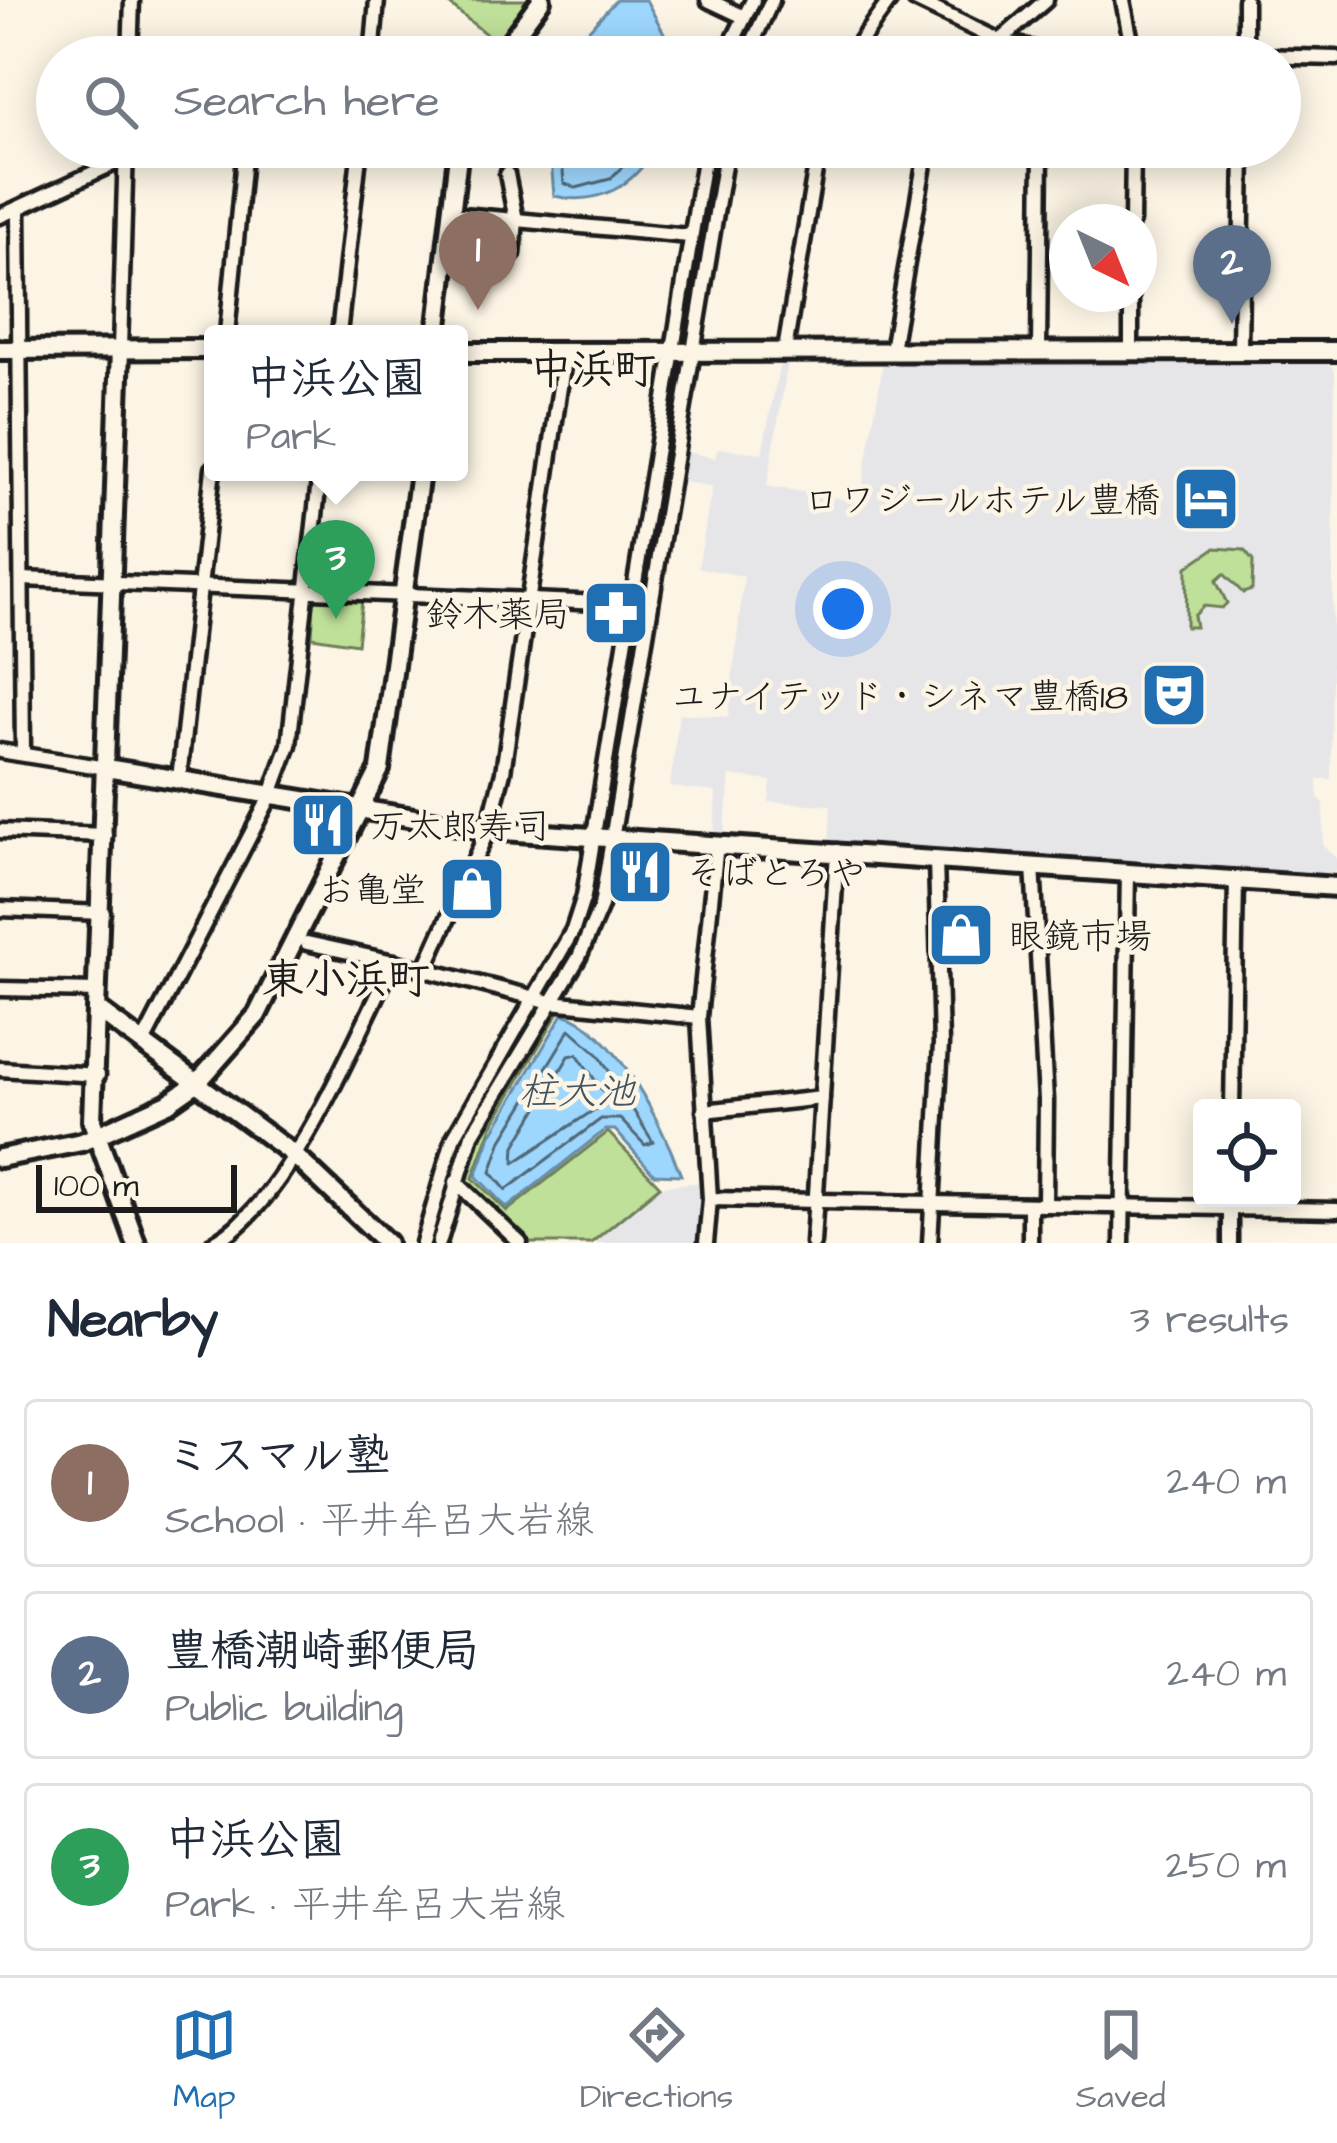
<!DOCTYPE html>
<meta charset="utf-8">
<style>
body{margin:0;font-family:"Architects Daughter","Klee One",sans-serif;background:#f2f2f3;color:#1f2937}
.controls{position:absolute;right:36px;bottom:36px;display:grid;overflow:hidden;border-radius:12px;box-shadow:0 6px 30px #0003}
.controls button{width:108px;height:108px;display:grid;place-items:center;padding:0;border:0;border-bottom:3px solid #e0e1e3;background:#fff;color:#1f2937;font:60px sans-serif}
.compass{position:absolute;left:1049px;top:204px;width:108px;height:108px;border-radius:50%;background:#fff;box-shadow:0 6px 30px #0003;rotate:137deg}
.scale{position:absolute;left:36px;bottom:30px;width:201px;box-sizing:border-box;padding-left:12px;border:6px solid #1c1c1c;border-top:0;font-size:33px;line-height:42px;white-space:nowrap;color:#1c1c1c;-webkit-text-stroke:9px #fcf5e5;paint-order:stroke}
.you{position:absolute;left:843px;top:609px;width:42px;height:42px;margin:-30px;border:9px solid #fff;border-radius:50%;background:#1a73e8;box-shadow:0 0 0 18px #1a73e833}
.badge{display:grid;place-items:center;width:78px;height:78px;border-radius:50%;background:#1f6fb2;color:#fff;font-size:39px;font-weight:700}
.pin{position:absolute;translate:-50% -99px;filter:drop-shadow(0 3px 6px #0008)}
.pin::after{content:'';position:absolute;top:63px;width:42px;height:36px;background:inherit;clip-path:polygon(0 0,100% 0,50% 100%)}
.popup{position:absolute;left:204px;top:325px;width:264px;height:156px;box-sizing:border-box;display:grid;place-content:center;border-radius:12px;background:#fff;filter:drop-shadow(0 3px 9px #0005);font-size:39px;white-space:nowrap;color:#747a83}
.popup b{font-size:45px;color:#1f2937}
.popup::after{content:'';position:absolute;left:50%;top:100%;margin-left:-24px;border:24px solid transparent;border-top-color:#fff}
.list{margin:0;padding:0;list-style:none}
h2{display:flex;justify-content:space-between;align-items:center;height:156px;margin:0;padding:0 48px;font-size:51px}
h2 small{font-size:39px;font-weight:400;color:#747a83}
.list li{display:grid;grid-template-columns:78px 1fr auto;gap:36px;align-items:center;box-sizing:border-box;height:168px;margin:0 24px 24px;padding:0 24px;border:3px solid #e0e1e3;border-radius:12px}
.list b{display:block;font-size:45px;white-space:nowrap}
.list p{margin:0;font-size:39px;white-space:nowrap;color:#747a83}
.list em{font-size:39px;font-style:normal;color:#747a83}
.icon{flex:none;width:66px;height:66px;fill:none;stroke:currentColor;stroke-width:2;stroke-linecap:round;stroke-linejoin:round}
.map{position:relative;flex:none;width:1337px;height:1243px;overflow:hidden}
.search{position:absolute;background:#fff;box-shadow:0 6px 30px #0003;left:36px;right:36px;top:36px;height:132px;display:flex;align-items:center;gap:30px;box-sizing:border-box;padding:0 42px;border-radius:66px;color:#747a83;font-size:45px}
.sheet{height:732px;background:#fff}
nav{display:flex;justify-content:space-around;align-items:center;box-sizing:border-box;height:168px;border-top:3px solid #e0e1e3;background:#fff;font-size:33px;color:#747a83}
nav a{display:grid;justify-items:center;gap:6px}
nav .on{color:#1f6fb2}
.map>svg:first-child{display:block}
</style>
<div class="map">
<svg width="1337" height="1243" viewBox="0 0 1337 1243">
<rect width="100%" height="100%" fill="#fcf5e5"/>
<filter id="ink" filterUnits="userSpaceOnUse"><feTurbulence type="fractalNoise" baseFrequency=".00833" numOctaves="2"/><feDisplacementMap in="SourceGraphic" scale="24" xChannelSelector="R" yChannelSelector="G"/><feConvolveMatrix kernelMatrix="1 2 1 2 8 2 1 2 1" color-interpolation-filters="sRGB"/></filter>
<g filter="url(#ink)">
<g fill="#e6e6e9">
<polygon points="780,363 788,363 767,486 860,502 883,363 1329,364 1335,371 1331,779 1318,779 1318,797 1324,804 1323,845 1337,859 1337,870 1327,875 829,843 831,805 769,802 771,781 730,776 724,835 714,834 716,792 670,787 679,713 728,717 744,576 698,568 712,487 675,480 680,450 715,458 718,448 762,453"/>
<polygon points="702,1182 705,1216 698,1243 591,1243 660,1186"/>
</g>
<g fill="#bfe099" stroke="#6e7e5a" stroke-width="3">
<polygon points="444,0 535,0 499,45"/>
<polygon points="1215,548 1244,550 1253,561 1252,590 1243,593 1224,574 1216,581 1227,603 1222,608 1204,606 1194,616 1196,627 1186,627 1187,567"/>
<polygon points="319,598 362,601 357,644 312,637 314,602"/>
<polygon points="551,1010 559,1012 492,1126 473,1178 507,1211 608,1132 660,1186 591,1243 530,1243 463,1179 477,1139"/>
</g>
<g fill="#9ed7fe" stroke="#6a8ca4" stroke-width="3">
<polygon points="616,0 646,0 677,57 573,57 582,37"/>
<path d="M550 147H655C634 187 598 206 554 196Z"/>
<path d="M563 1014C616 1028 662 1126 681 1175L654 1174 615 1130H605L507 1208 476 1176 491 1135Z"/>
</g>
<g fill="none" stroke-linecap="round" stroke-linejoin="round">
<g stroke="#506776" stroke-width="3">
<polyline points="561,147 564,183 576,188 610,179 642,147"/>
<polygon points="570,1029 599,1055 653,1142 645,1145 620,1119 601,1119 506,1190 491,1172 502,1140"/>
<polygon points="577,1054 609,1100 514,1163 515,1146 569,1056"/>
</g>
<g stroke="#6a8ca4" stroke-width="4.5">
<polyline points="734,57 762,0"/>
<polyline points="686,348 717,147"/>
<polyline points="606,833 658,486 684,359"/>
<polyline points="481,1103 577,937 604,844"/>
<polyline points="431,1243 469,1123"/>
</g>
<g stroke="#1c1c1c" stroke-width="21">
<g id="street">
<polyline points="708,0 742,16"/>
<polyline points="915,0 998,40 1042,51 1337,58"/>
<polyline points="1123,0 1134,57"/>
<polyline points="1245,0 1245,57"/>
<polyline points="130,57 132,0"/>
<polyline points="372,57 377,0"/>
<polyline points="725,57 753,0"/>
<polyline points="746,57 772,0"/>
<polyline points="849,57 890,0"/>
<polyline points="981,57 1046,0"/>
<polyline points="507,174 516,220 513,254"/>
<polyline points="451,214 689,236"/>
<polyline points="0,216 18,208"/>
<polyline points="1132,222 1133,147"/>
<polyline points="227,334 245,147"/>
<polyline points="339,334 360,147"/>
<polyline points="120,349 126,147"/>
<polyline points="785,350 819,147"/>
<polyline points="892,350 927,147"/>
<polyline points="1240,350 1243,147"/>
<polyline points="1039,351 1041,147"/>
<polyline points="1131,352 1131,294"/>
<polyline points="22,579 649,605"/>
<polyline points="0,751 106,768"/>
<polyline points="23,752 18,208 149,147"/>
<polyline points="179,779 213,469"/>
<polyline points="0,831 105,835"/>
<polyline points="1033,865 1046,1100 1045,1205"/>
<polyline points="0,909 103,913"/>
<polyline points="307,943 394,962"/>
<polyline points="425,969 488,830 503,772 565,353"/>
<polyline points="0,989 98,991"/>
<polyline points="144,1041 270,797 289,745 320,472"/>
<polyline points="0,1069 98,1075"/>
<polyline points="1232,1108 1236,880"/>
<polyline points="704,1111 822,1098"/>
<polyline points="456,1182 520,1243"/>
<polyline points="710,1199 1337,1210"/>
<path d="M213 1243C290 1203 353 1040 394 962L551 1002 699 1017"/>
<polyline points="423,1243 453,1139 573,930 584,896 706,147"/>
<polyline points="439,1243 472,1135 579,957 601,906 727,147"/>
<polyline points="706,1243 710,1199 699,1017 717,844"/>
<polyline points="813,1243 837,851"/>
<polyline points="930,1243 941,1044 936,860"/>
<polyline points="1030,1243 1030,1205"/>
<polyline points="1122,1243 1128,872"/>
<polyline points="1230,1243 1230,1198"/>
</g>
</g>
<g stroke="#1c1c1c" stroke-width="26">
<g id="secondary">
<polyline points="499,57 541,0"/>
<polyline points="437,334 459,147"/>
<polyline points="120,349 92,1121 136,1243"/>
<polyline points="0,350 213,349"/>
<polyline points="459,352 1337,351"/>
<polyline points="106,768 488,830 1337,887"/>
<polyline points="98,1010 294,1155 387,1243"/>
<polyline points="0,1158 82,1142 168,1103 198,1082 257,1015 380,769 420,472"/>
</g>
</g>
<use href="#street" stroke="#fcf5e5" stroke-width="12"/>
<use href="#secondary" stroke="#fcf5e5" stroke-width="16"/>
</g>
</g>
<defs>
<g id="hotel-square" transform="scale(3.45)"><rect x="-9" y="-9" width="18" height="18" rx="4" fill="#1f6fb2" stroke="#fcf5e5"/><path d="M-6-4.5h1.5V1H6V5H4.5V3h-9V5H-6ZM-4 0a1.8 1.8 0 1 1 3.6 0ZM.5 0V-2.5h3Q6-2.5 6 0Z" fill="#fff"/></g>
<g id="pharmacy-square" transform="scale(3.45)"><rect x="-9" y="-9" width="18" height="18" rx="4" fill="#1f6fb2" stroke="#fcf5e5"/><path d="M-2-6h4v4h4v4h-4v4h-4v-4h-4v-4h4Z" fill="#fff"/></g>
<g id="theatre-square" transform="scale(3.45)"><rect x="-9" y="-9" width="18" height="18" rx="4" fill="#1f6fb2" stroke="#fcf5e5"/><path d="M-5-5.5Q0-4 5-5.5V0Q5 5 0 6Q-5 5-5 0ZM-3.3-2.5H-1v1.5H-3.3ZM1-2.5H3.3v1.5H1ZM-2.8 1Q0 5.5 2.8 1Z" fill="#fff"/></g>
<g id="restaurant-square" transform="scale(3.45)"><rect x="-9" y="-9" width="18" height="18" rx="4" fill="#1f6fb2" stroke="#fcf5e5"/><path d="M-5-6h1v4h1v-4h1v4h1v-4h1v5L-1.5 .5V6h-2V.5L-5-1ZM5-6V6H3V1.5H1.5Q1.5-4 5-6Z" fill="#fff"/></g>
<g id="shop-square" transform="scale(3.45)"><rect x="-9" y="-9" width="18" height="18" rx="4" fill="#1f6fb2" stroke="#fcf5e5"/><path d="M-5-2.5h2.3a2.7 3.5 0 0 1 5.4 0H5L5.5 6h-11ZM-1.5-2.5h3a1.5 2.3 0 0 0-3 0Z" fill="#fff"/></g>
</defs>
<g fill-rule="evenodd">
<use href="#hotel-square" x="1206" y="499"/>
<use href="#pharmacy-square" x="616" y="613"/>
<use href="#theatre-square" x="1174" y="695"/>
<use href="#restaurant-square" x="323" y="825"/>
<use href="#restaurant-square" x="640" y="872"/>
<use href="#shop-square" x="472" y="889"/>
<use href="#shop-square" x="961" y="935"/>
</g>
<g text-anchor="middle" stroke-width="9" stroke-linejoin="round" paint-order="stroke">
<g font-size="36" fill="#1c1c1c" stroke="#fcf5e5" text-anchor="end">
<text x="1160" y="512">ロワジールホテル豊橋</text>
<text x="570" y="626">鈴木薬局</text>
<text x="1128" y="708">ユナイテッド・シネマ豊橋18</text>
<text x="370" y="838" text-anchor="start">万太郎寿司</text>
<text x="686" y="885" text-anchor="start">そばとろや</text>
<text x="426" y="902">お亀堂</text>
<text x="1008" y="948" text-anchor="start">眼鏡市場</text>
</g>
<g font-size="39" font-style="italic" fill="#435460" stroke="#fcf5e5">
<text x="577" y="1104">柱大池</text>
</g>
<g font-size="42" font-weight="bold" fill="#1c1c1c" stroke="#fcf5e5">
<text x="593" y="383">中浜町</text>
<text x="346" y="993">東小浜町</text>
</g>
</g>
</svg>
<div class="controls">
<button><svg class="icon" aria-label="locate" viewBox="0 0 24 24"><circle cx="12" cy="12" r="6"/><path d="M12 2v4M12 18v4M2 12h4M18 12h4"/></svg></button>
</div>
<svg class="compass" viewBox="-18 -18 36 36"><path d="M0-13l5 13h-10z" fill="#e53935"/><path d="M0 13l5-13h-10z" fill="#747a83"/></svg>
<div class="scale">100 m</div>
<div class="you"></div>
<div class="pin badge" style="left:478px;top:310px;background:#8d6e63">1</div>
<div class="pin badge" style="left:1232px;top:324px;background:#5c6f8a">2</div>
<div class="pin badge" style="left:336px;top:619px;background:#2e9e5b">3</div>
<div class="popup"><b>中浜公園</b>Park</div>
<div class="search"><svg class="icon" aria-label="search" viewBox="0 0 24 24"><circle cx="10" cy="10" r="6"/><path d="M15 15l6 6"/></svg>Search here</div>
</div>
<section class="sheet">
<h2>Nearby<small>3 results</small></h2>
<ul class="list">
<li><span class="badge" style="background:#8d6e63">1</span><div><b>ミスマル塾</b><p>School · 平井牟呂大岩線</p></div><em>240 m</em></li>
<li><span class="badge" style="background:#5c6f8a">2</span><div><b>豊橋潮崎郵便局</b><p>Public building</p></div><em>240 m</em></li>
<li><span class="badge" style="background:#2e9e5b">3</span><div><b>中浜公園</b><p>Park · 平井牟呂大岩線</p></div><em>250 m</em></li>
</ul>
</section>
<nav>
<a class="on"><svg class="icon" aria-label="map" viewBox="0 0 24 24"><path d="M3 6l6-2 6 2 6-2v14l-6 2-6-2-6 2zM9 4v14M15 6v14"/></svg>Map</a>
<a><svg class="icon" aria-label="directions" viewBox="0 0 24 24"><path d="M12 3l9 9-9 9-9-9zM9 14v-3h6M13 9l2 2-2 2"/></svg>Directions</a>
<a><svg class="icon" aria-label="saved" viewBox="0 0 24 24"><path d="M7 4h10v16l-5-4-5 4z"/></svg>Saved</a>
</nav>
